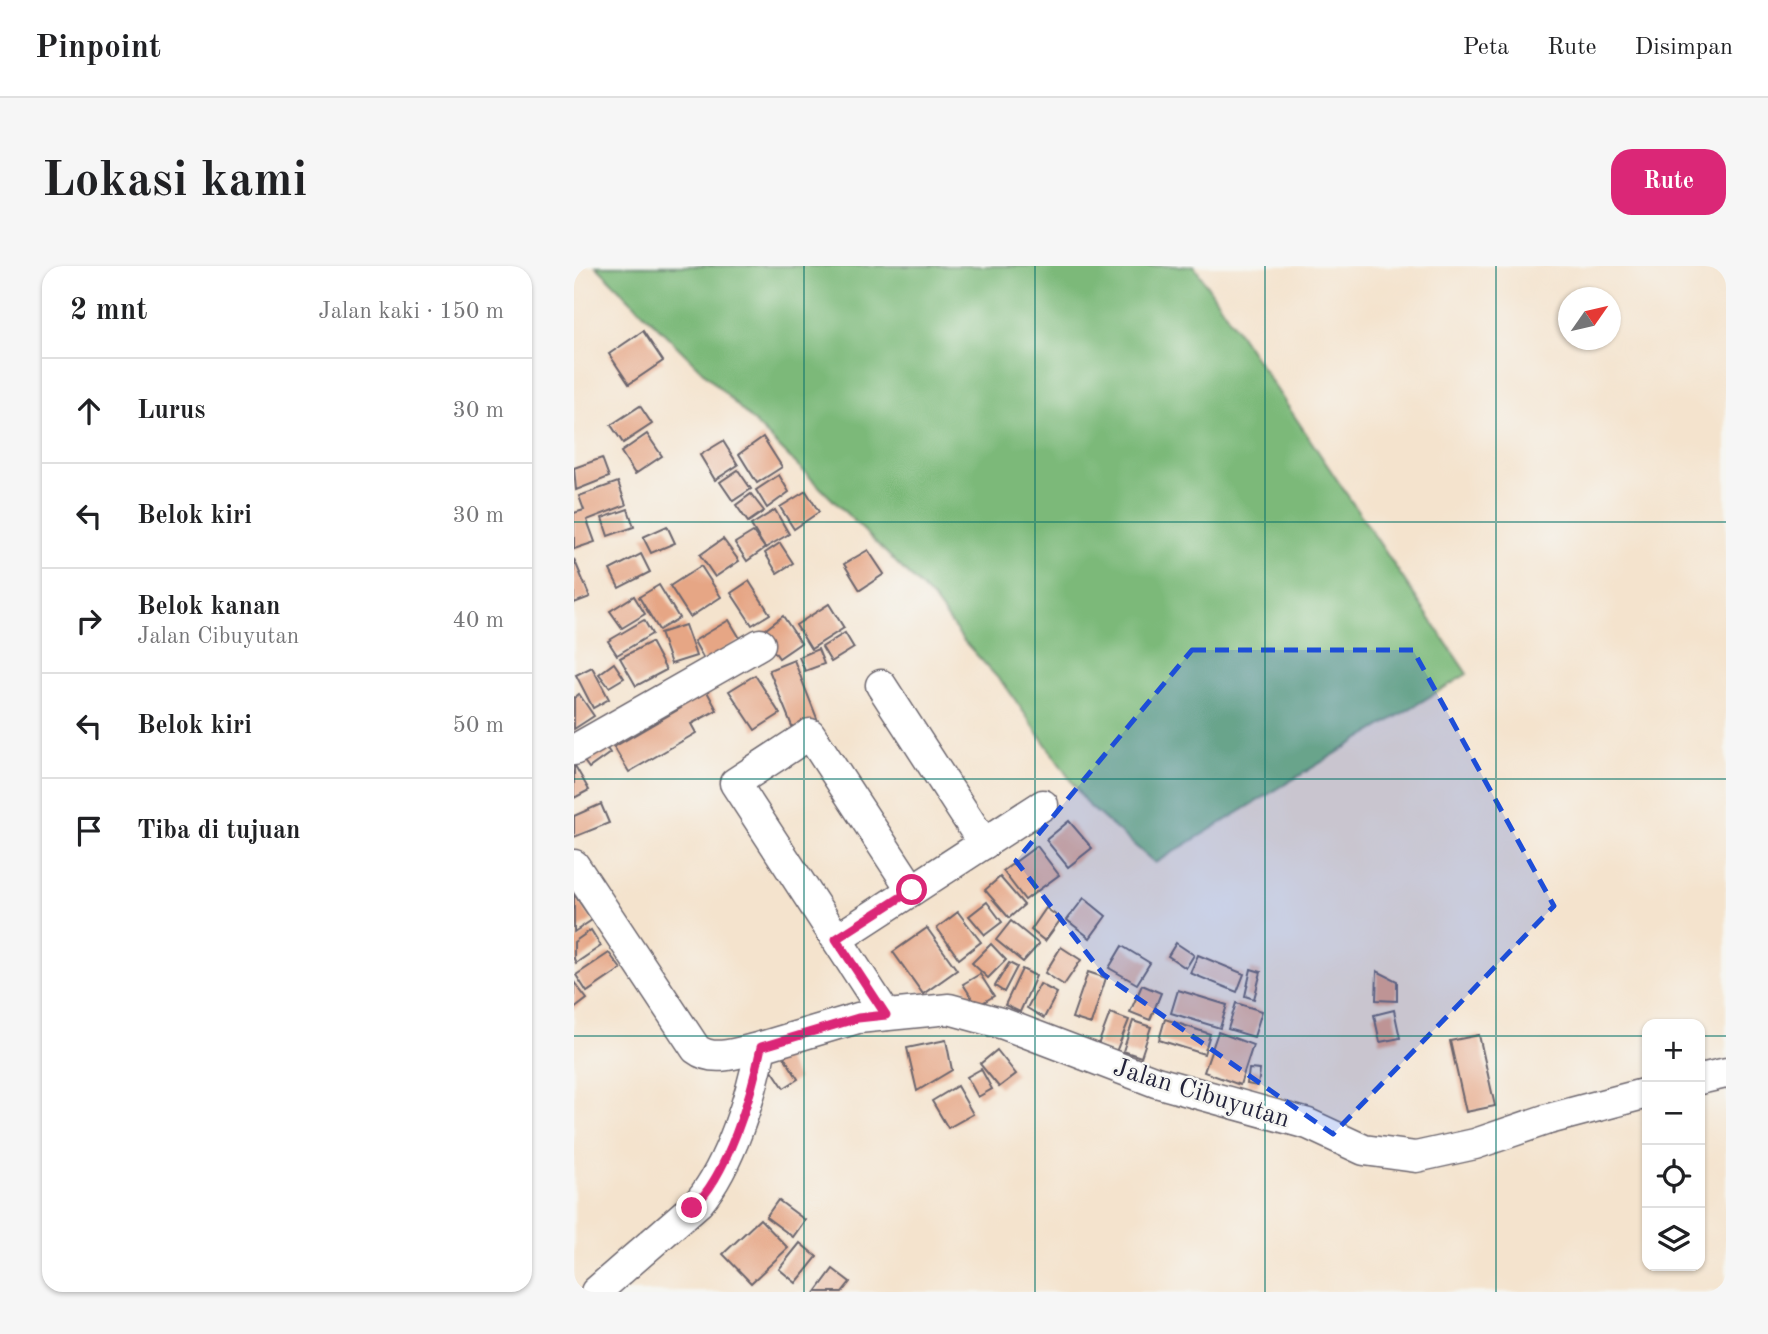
<!DOCTYPE html>
<html lang="id">
<meta charset="utf-8">
<style>
body{margin:0;font-family:"Old Standard TT",serif;background:#f6f6f6;color:#202124}
.controls{position:absolute;right:21px;bottom:21px;display:grid;overflow:hidden;border-radius:14px;box-shadow:0 2px 5px #0004}
.controls button{width:63px;height:63px;display:grid;place-items:center;padding:0;border:0;border-bottom:2px solid #e0e0e0;background:#fff;color:#202124;font:35px sans-serif}
.compass{position:absolute;left:984px;top:21px;width:63px;height:63px;border-radius:50%;background:#fff;box-shadow:0 2px 5px #0004;rotate:56deg}
.stop{position:absolute;width:21px;height:21px;margin:-16px;border:5px solid #db2777;border-radius:50%;background:#fff}
.stop.end{background:#db2777;border-color:#fff;box-shadow:0 2px 7px #0008}
.list{margin:0;padding:0;list-style:none}
h2{display:flex;justify-content:space-between;align-items:center;height:91px;margin:0;padding:0 28px;font-size:30px}
h2 small{font-size:23px;font-weight:400;color:#757577}
.list li{display:grid;grid-template-columns:46px 1fr auto;gap:21px;align-items:center;box-sizing:border-box;height:105px;padding:0 28px;border-top:2px solid #e0e0e0}
.list b{display:block;font-size:26px;white-space:nowrap}
.list p{margin:0;font-size:23px;white-space:nowrap;color:#757577}
.list em{font-size:23px;font-style:normal;color:#757577}
.icon{flex:none;width:38px;height:38px;fill:none;stroke:currentColor;stroke-width:2;stroke-linecap:round;stroke-linejoin:round}
.map{position:relative;flex:none;width:1152px;height:1026px;overflow:hidden;border-radius:21px}
header{display:flex;align-items:center;gap:42px;box-sizing:border-box;height:98px;padding:0 35px;background:#fff;border-bottom:2px solid #e0e0e0}
header strong{font-size:33px}
nav{display:flex;gap:38px;margin-inline-start:auto;font-size:24px}
.intro{display:flex;align-items:center;justify-content:space-between;box-sizing:border-box;height:168px;padding:0 42px}
h1{margin:0;font-size:49px}
.button{padding:18px 32px;border-radius:21px;background:#db2777;color:#fff;font-size:24px;font-weight:700}
main{display:flex;gap:42px;padding:0 42px}
aside{flex:1;background:#fff;border-radius:21px;box-shadow:0 2px 5px #0004}
.map>svg:first-child{display:block}
</style>
<header>
<strong>Pinpoint</strong>
<nav><a>Peta</a><a>Rute</a><a>Disimpan</a></nav>
</header>
<div class="intro"><h1>Lokasi kami</h1><a class="button">Rute</a></div>
<main>
<aside>
<h2>2 mnt<small>Jalan kaki · 150 m</small></h2>
<ul class="list">
<li><svg class="icon" aria-label="ahead" viewBox="0 0 24 24"><path d="M12 20V5M6 11l6-6 6 6"/></svg><div><b>Lurus</b></div><em>30 m</em></li>
<li><svg class="icon" aria-label="left" viewBox="0 0 24 24"><path d="M17 20v-9H6M10 6l-5 5 5 5"/></svg><div><b>Belok kiri</b></div><em>30 m</em></li>
<li><svg class="icon" aria-label="right" viewBox="0 0 24 24"><path d="M7 20v-9h11M14 6l5 5-5 5"/></svg><div><b>Belok kanan</b><p>Jalan Cibuyutan</p></div><em>40 m</em></li>
<li><svg class="icon" aria-label="left" viewBox="0 0 24 24"><path d="M17 20v-9H6M10 6l-5 5 5 5"/></svg><div><b>Belok kiri</b></div><em>50 m</em></li>
<li><svg class="icon" aria-label="arrive" viewBox="0 0 24 24"><path d="M6 21V4h12l-3 4 3 4H6"/></svg><div><b>Tiba di tujuan</b></div></li>
</ul>
</aside>
<div class="map">
<svg width="1152" height="1026" viewBox="0 0 1152 1026">
<rect width="100%" height="100%" fill="#f6f6f2"/>
<filter id="ink" filterUnits="userSpaceOnUse"><feTurbulence type="fractalNoise" baseFrequency=".0143" numOctaves="2"/><feDisplacementMap in="SourceGraphic" scale="14" xChannelSelector="R" yChannelSelector="G"/><feConvolveMatrix kernelMatrix="1 2 1 2 8 2 1 2 1" color-interpolation-filters="sRGB"/></filter>
<filter id="wash" filterUnits="userSpaceOnUse"><feTurbulence type="fractalNoise" baseFrequency=".00686" numOctaves="4" result="noise"/><feDisplacementMap in="SourceGraphic" scale="28" xChannelSelector="R" yChannelSelector="G"/><feGaussianBlur stdDeviation="1.57" result="paint"/><feColorMatrix in="noise" values="0 0 0 0 0 0 0 0 0 0 0 0 0 0 0 0 0 1.4 0 .05"/><feComposite in="paint" operator="in"/></filter>
<g filter="url(#wash)">
<rect width="100%" height="100%" fill="#f4e3cd"/>
<polygon fill="#7cb979" stroke="#4f6e5a" stroke-width="2" points="22,0 620,0 893,408 581,597 513,538 433,422 390,375 360,334"/>
<g id="blocks">
<g fill="#e6a685">
<polygon points="69,65 89,95 55,118 35,88"/>
<polygon points="66,140 78,158 49,177 37,159"/>
<polygon points="73,168 88,190 61,208 47,186"/>
<polygon points="189,171 208,201 183,217 165,188"/>
<polygon points="149,175 164,199 141,214 126,189"/>
<polygon points="28,192 35,211 2,224 0,202"/>
<polygon points="164,204 177,223 159,235 146,216"/>
<polygon points="205,209 215,226 193,242 182,224"/>
<polygon points="44,216 52,239 13,254 21,276 0,283 0,247 10,244 5,230"/>
<polygon points="232,225 245,246 220,263 206,241"/>
<polygon points="177,228 190,245 174,256 162,239"/>
<polygon points="54,243 60,261 34,270 28,252"/>
<polygon points="201,244 215,268 191,282 177,259"/>
<polygon points="93,260 101,277 77,287 69,271"/>
<polygon points="179,266 191,282 173,295 161,277"/>
<polygon points="149,273 165,295 141,311 126,289"/>
<polygon points="206,277 219,297 203,307 191,287"/>
<polygon points="294,284 310,308 286,324 270,298"/>
<polygon points="67,288 76,306 45,322 36,304"/>
<polygon points="0,293 16,331 0,337"/>
<polygon points="127,300 147,331 116,351 96,320"/>
<polygon points="175,315 196,348 178,359 157,327"/>
<polygon points="85,319 105,352 85,364 65,331"/>
<polygon points="60,330 71,348 48,362 36,345"/>
<polygon points="255,338 270,362 237,383 222,359"/>
<polygon points="209,350 227,377 205,392 187,367"/>
<polygon points="70,354 78,368 43,389 34,375"/>
<polygon points="155,354 167,374 131,395 120,375"/>
<polygon points="111,359 122,390 97,398 86,367"/>
<polygon points="271,367 280,382 257,396 248,381"/>
<polygon points="77,376 92,404 62,420 46,392"/>
<polygon points="244,383 250,398 231,405 225,391"/>
<polygon points="220,394 244,455 220,465 195,404"/>
<polygon points="40,397 50,412 35,421 25,408"/>
<polygon points="18,401 35,433 19,442 2,409"/>
<polygon points="181,409 206,448 181,464 155,425"/>
<polygon points="130,420 143,444 117,458 122,467 55,506 40,481 107,442 102,435"/>
<polygon points="5,428 20,450 0,463 0,432"/>
<polygon points="28,475 36,487 15,502 7,491"/>
<polygon points="0,498 15,524 0,532"/>
<polygon points="27,538 35,557 0,571 0,550"/>
<polygon points="495,555 518,582 494,601 472,574"/>
<polygon points="463,580 485,609 451,634 429,605"/>
<polygon points="426,611 450,639 435,652 411,624"/>
<polygon points="0,628 18,654 0,666"/>
<polygon points="510,632 532,650 516,672 493,654"/>
<polygon points="413,636 428,656 411,669 395,650"/>
<polygon points="472,642 487,653 471,675 457,664"/>
<polygon points="384,646 407,676 385,693 363,662"/>
<polygon points="437,655 465,678 449,696 422,674"/>
<polygon points="353,662 383,704 349,728 319,686"/>
<polygon points="17,664 27,680 2,697 0,693 0,676"/>
<polygon points="602,677 620,689 612,702 594,690"/>
<polygon points="417,678 432,694 414,712 398,697"/>
<polygon points="548,680 576,697 563,718 535,702"/>
<polygon points="487,681 507,694 490,719 471,707"/>
<polygon points="35,687 47,703 13,726 2,709"/>
<polygon points="624,689 670,708 663,726 616,707"/>
<polygon points="435,697 443,701 430,726 421,720"/>
<polygon points="448,703 462,710 446,746 431,739"/>
<polygon points="677,703 687,706 680,733 671,730"/>
<polygon points="803,705 823,715 823,735 802,734"/>
<polygon points="514,706 532,712 517,758 498,752"/>
<polygon points="406,708 420,730 403,740 389,718"/>
<polygon points="0,716 13,733 0,743"/>
<polygon points="466,718 483,727 470,752 453,742"/>
<polygon points="568,719 587,727 576,754 556,746"/>
<polygon points="604,724 653,739 646,762 597,747"/>
<polygon points="662,737 688,745 680,771 654,763"/>
<polygon points="820,744 826,772 806,776 800,749"/>
<polygon points="536,747 555,754 542,786 524,779"/>
<polygon points="591,753 636,768 630,788 585,774"/>
<polygon points="559,755 577,761 567,791 549,785"/>
<polygon points="644,766 679,779 666,819 630,806"/>
<polygon points="905,769 921,840 892,846 876,775"/>
<polygon points="372,774 378,804 343,825 333,782"/>
<polygon points="423,784 442,808 425,821 406,798"/>
<polygon points="207,786 224,813 210,822 192,795"/>
<polygon points="407,803 418,823 404,831 393,811"/>
<polygon points="675,803 686,804 684,820 673,818"/>
<polygon points="383,820 399,848 374,862 358,835"/>
<polygon points="204,934 231,954 219,971 192,951"/>
<polygon points="186,953 214,982 177,1017 149,988"/>
<polygon points="226,977 243,991 222,1017 205,1003"/>
<polygon points="259,1003 276,1016 268,1026 242,1026"/>
</g>
</g>
</g>
<g filter="url(#ink)">
<use href="#blocks" fill-opacity="0" stroke="#6c666e" stroke-width="2"/>
<g fill="none" stroke-linecap="round" stroke-linejoin="round">
<g stroke="#6c666e" stroke-width="33">
<g id="minor">
<polyline points="307,419 410,578"/>
<polyline points="0,484 186,378"/>
<path d="M0 599 122 783C140 797 166 786 187 781"/>
<polyline points="263,673 469,539"/>
<polyline points="312,749 161,517 236,468 338,624"/>
<polyline points="1126,813 1152,807"/>
<path d="M22 1026 125 936C156 899 178 828 187 781L284 752 375 743 430 758 582 816 734 858 790 884 842 891 901 878 971 854 1073 827"/>
</g>
</g>
<use href="#minor" stroke="#fff" stroke-width="30"/>
</g>
</g>
<g fill="none" stroke-linecap="round" stroke-linejoin="round" filter="url(#ink)">
<path stroke="#db2777" stroke-width="9" d="M118 942C153 911 178 828 187 781L284 752 312 749 262 673 338 624"/>
</g>
<path fill="#1d4ed8" fill-opacity="0.2" stroke="#1d4ed8" stroke-width="5" stroke-dasharray="14 9" stroke-linejoin="round" d="M618 384H839L980 640 759 868 529 708 442 595Z"/>
<path fill="none" stroke="#0f766e" stroke-width="2" stroke-opacity="0.55" d="M230 0V1026M461 0V1026M691 0V1026M922 0V1026M0 256H1152M0 513H1152M0 770H1073M1126 770H1152"/>
<g text-anchor="middle" stroke-width="5" stroke-linejoin="round" paint-order="stroke">
<g font-size="26" fill="#22223b" stroke="#f6f6f2">
<text transform="translate(628 826) rotate(17)" y="9">Jalan Cibuyutan</text>
</g>
</g>
</svg>
<div class="controls">
<button>+</button>
<button>−</button>
<button><svg class="icon" aria-label="locate" viewBox="0 0 24 24"><circle cx="12" cy="12" r="6"/><path d="M12 2v4M12 18v4M2 12h4M18 12h4"/></svg></button>
<button><svg class="icon" aria-label="layers" viewBox="0 0 24 24"><path d="M12 4l9 5-9 5-9-5zM3 14l9 5 9-5"/></svg></button>
</div>
<svg class="compass" viewBox="-18 -18 36 36"><path d="M0-13l5 13h-10z" fill="#e53935"/><path d="M0 13l5-13h-10z" fill="#757577"/></svg>
<div class="stop" style="left:338px;top:624px"></div>
<div class="stop end" style="left:118px;top:942px"></div>
</div>
</main>
